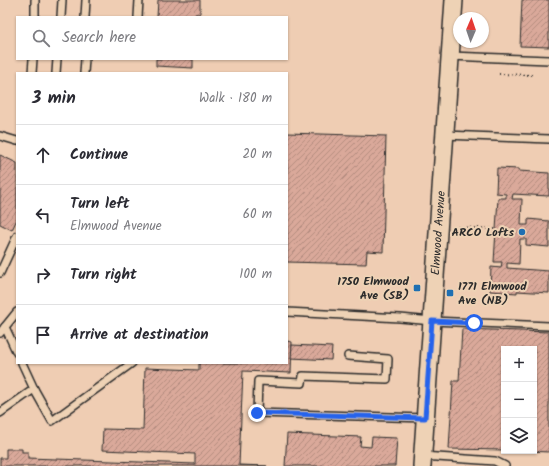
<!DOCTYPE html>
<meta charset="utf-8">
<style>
body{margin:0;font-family:Kalam,sans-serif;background:#f7f7f7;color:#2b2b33}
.controls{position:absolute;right:12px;bottom:12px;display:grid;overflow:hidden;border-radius:0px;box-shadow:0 1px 3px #0004}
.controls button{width:36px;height:36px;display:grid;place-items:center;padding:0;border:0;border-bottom:1px solid #e1e1e2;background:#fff;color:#2b2b33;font:20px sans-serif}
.compass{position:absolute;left:453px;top:12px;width:36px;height:36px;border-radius:50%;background:#fff;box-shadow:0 1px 3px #0004;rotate:2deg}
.stop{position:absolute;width:12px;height:12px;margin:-9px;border:3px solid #2563eb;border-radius:50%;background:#fff}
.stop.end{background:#2563eb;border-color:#fff;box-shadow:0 1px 4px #0008}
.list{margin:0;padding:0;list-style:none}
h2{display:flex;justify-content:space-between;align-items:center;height:52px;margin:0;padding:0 16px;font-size:17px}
h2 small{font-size:13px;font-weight:400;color:#7c7c81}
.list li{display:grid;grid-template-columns:26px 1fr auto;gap:12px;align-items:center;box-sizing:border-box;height:60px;padding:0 16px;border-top:1px solid #e1e1e2}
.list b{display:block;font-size:15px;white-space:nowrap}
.list p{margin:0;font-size:13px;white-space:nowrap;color:#7c7c81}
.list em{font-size:13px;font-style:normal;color:#7c7c81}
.icon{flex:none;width:22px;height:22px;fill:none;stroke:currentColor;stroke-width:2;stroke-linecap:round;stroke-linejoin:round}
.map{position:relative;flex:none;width:549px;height:466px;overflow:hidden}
.search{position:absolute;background:#fff;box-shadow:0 1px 3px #0004;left:16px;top:16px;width:272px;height:44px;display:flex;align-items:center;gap:10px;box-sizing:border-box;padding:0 14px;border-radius:0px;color:#7c7c81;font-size:15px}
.panel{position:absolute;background:#fff;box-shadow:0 1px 3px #0004;left:16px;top:72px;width:272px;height:292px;border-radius:0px}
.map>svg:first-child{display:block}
</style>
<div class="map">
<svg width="549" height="466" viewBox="0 0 549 466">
<defs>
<pattern id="building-hatch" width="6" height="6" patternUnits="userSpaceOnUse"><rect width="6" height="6" fill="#daa99a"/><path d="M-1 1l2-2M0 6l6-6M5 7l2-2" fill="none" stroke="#b18a7e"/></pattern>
</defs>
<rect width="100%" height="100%" fill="#efcdb3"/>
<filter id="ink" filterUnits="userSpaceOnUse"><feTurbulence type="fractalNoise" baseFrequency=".025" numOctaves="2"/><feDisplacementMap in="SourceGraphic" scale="8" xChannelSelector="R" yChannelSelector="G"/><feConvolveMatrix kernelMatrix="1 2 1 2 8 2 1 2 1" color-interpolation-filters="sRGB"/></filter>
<g filter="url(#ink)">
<g fill="url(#building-hatch)" stroke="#2b2b2b">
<polygon points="158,0 200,0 200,14 195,14 195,17 157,17"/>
<polygon points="522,0 549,0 549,47 520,46"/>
<polygon points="156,59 193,59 193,68 156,66"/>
<polygon points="287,133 386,136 383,252 367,251 366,264 287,262"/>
<polygon points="0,155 17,163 17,219 12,230 0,224"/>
<polygon points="497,168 519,169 519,171 549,173 549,196 513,194 512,199 522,199 521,225 528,225 528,219 549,221 549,247 526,245 526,239 520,239 519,264 507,263 507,268 549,271 549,293 517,291 517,293 490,291 491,267 501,268 502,262 494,262 498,198 506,198 506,194 496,193"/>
<polygon points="462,329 549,332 549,452 527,451 534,451 534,349 504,349 504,450 449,449 453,381 459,381"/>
<polygon points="287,341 292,342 291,373 243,371 239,465 267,466 0,466 0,458 6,458 6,449 22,449 22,452 28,452 28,458 195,464 195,454 102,450 103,429 143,430 145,368 199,370 199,363 287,363"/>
<polygon points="292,345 332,347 331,360 291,358"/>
<polygon points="287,434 361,437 360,446 371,447 372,437 397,438 395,466 285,466"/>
</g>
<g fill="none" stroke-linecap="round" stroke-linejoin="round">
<g stroke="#2b2b2b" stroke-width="10">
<g id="service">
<polyline points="35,17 35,0"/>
<polyline points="61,17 62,0"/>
<polyline points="85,17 86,0"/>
<polyline points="138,17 139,0"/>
<polyline points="450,56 549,60"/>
<polyline points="32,73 33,59"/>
<polyline points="56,73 57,59"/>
<polyline points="84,73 85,59"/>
<polyline points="445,135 549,139"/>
<polyline points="0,136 17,141"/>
<polyline points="0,273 17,236"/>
<polyline points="287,312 400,318 432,321 549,326"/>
<polyline points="5,327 17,353"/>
<polyline points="0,333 17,312"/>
<polyline points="348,356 388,359 387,379 303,376 302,383 258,381 257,413 425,418"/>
<polyline points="34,389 52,421 132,363"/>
<polyline points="0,413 34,389 22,363"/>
<polyline points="422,456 495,461 505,466"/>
</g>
</g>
<g stroke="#2b2b2b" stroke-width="20">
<polyline id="tertiary" points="422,466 454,0"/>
</g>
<g stroke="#2b2b2b" stroke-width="2" stroke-dasharray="1 3" stroke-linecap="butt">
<polyline points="499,74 532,75"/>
<polyline points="458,227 495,229"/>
</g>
<use href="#service" stroke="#eed2b5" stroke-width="7"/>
<use href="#tertiary" stroke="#eed2b5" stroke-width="17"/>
</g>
</g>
<g fill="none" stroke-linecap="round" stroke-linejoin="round" filter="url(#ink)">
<polyline stroke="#2563eb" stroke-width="5" points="257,413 425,418 432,321 474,323"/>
</g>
<g fill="#1f6fb2" stroke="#eed2b5" stroke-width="1.5">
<circle cx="522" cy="232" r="4"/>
<rect x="413" y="284" width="8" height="8" rx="2"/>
<rect x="446" y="289" width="8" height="8" rx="2"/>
</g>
<g text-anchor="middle" stroke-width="4" stroke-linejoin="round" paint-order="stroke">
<g font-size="12" font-weight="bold" fill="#2b2b2b" stroke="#eed2b5" text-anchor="end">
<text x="514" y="236">ARCO Lofts</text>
<text x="409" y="285">1750 Elmwood<tspan x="409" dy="14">Ave (SB)</tspan></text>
<text x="458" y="290" text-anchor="start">1771 Elmwood<tspan x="458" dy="14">Ave (NB)</tspan></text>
</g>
<g font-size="12" fill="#2b2b2b" stroke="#eed2b5">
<text transform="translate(438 233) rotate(-86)" y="4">Elmwood Avenue</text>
</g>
</g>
</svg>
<div class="controls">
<button>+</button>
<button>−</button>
<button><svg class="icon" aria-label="layers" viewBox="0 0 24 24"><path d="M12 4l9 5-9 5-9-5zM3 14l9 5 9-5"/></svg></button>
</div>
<svg class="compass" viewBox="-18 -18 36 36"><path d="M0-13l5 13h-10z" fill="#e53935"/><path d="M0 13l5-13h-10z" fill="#7c7c81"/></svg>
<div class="stop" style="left:474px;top:323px"></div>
<div class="stop end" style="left:257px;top:413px"></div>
<div class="search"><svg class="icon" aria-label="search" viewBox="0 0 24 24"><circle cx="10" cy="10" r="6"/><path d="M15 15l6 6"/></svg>Search here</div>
<section class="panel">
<h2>3 min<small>Walk · 180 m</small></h2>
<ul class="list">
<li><svg class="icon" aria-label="ahead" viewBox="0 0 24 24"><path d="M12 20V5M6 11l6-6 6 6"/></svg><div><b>Continue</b></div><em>20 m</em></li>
<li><svg class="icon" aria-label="left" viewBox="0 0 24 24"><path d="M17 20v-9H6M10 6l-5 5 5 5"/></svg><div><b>Turn left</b><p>Elmwood Avenue</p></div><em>60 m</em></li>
<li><svg class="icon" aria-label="right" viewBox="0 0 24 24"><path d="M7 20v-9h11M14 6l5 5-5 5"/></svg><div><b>Turn right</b></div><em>100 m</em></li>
<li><svg class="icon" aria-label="arrive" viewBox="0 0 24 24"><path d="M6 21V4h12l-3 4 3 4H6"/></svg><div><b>Arrive at destination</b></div></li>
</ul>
</section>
</div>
